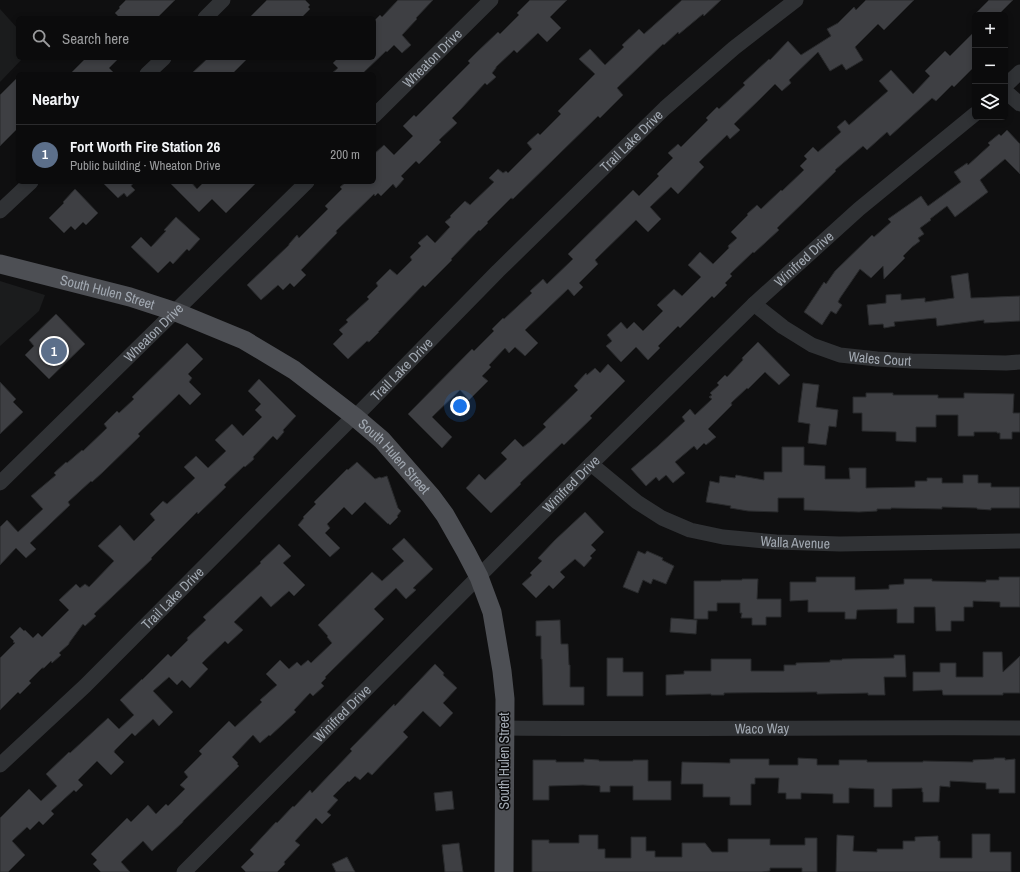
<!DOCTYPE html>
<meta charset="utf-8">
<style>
body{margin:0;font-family:"Archivo Narrow",sans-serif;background:#19191a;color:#f1f3f6}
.controls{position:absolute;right:12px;top:12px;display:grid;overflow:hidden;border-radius:6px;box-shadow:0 2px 6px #0003}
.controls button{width:36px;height:36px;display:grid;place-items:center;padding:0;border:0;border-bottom:1px solid #2b2b2d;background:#0b0b0c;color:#f1f3f6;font:20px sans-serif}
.you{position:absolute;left:460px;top:406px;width:14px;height:14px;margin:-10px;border:3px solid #fff;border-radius:50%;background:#1a73e8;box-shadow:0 0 0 6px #1a73e833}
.badge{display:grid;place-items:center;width:26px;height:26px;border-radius:50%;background:#8c9099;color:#fff;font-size:13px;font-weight:700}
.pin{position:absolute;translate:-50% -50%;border:2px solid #fff;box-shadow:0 1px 4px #0006}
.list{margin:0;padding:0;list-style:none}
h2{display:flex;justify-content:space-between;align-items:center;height:52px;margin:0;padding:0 16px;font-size:17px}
h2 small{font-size:13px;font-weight:400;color:#9a9b9d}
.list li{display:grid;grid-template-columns:26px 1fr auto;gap:12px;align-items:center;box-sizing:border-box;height:60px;padding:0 16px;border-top:1px solid #2b2b2d}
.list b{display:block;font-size:15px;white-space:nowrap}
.list p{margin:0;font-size:13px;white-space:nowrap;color:#9a9b9d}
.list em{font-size:13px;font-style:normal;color:#9a9b9d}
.icon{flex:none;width:22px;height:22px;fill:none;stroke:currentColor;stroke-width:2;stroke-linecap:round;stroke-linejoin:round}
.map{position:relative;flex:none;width:1020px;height:872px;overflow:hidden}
.search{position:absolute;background:#0b0b0c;box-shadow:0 2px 6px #0003;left:16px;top:16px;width:360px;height:44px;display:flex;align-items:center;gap:10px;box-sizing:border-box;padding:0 14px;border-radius:6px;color:#9a9b9d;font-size:15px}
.panel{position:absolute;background:#0b0b0c;box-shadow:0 2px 6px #0003;left:16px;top:72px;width:360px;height:112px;border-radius:6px}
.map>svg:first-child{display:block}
</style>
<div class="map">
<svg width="1020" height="872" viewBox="0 0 1020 872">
<rect width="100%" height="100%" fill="#0f0f10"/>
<g fill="#1b1c1d">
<polygon points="0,9 18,29 18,58 23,58 0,82"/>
<polygon points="0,281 45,295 39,311 0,346"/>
</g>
<g fill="#3e3f43" stroke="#292a2c">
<polygon points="126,0 175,0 157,18 120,18 115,13 120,8 119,7"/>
<polygon points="267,0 305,0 310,5 308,7 310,9 301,18 249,18"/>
<polygon points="398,0 433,0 416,18 417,19 402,35 411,45 402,53 394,45 387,52 386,51 362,74 331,74 338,68 333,63 338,58 374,58 374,21 380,15 382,17"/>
<polygon points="530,0 567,0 550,17 561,28 547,42 538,33 517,53 514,50 496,67 496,68 492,73 496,77 487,85 485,83 461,109 452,118 457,123 439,140 441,142 419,164 416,161 401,176 404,179 396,188 393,184 381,196 378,193 375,196 374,194 336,231 337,233 301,270 306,275 294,287 290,283 283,290 278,285 261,300 247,285 289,245 289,244 297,235 299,238 328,209 325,206 342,189 340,187 346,182 374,182 374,154 384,145 394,155 413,136 403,126 414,115 416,117 470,63 468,61 477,52 498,32 500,34 519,15 517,13"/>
<polygon points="682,0 721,0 704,16 703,14 679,34 678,32 664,45 663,44 617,88 623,95 600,118 598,116 513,199 511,198 487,222 488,223 480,231 479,230 451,259 452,260 425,287 423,285 378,332 379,332 369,342 367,341 348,359 333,344 343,334 339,330 348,322 346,320 369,299 367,297 378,286 376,283 390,269 397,275 412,260 410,257 421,246 418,243 427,235 435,243 450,227 445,222 451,217 450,216 465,201 470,205 494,182 489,178 498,169 503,173 506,171 508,173 532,149 527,143 538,133 540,135 561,114 558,111 595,74 579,59 590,49 605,65 624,47 622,45 639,29 644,34"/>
<polygon points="866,0 914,0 884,30 878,24 855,47 863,60 846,70 842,64 830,71 818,52 789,80 791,83 782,91 775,84 759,100 734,124 740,130 730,139 727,135 699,162 704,167 678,194 671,187 650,207 661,219 648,232 636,220 595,260 598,264 579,283 583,287 574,296 568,289 525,330 538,343 525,356 515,347 509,353 505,348 489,365 491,367 482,376 488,381 469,400 460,390 432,417 452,437 442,448 408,414 472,349 474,351 494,331 492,329 503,318 504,319 532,293 530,291 543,279 547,284 573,259 568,254 633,190 639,196 659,176 657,174 673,158 668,153 678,144 681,147 708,120 706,118 717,107 719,109 745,85 743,83 769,59 770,60 788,41 801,55 831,36 827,29 838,23 854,7 856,10"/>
<polygon points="989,0 1013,0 998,15 974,15"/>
<polygon points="975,31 975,66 954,87 952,85 936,101 932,98 890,136 887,132 867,150 863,146 835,170 836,171 777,228 779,230 754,253 753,252 730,274 732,276 725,283 727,285 714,298 712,296 680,328 678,326 658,346 660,348 648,360 636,347 621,362 606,346 612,341 607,335 621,322 627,329 634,322 643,331 663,311 657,305 674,289 682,296 701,277 688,265 700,252 713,264 729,248 728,246 737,238 731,232 748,215 747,214 757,205 761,209 781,190 782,191 804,170 800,166 807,159 804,156 813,147 818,152 841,132 837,127 845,120 849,125 888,91 879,81 891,70 913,94 930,76 925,71 945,51 950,56"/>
<polygon points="86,58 119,58 109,68 115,74 70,74"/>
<polygon points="208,58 248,58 232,74 191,74"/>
<polygon points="18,77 18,128 0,146 0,95"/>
<polygon points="1007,130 1020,144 1020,174 1005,159 980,180 988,192 955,217 947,206 930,219 931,220 920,228 924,234 918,238 920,241 912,247 903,256 905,258 884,279 883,266 871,278 860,269 840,298 838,302 842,305 836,314 831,311 822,325 804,312 824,282 826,284 835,271 872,235 874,237 891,222 888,219 921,196 928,206 961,182 954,172 967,163 968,165 990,145 988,143 999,134 1001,136"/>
<polygon points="102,182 134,182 131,186 135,190 127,197 124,193 118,198"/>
<polygon points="169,182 191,182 197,189 204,182 257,182 226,213 212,199 199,212"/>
<polygon points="75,189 98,213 86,225 83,222 75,230 71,226 64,233 49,218 64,203 63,202"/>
<polygon points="176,217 200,239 189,251 187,249 173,264 170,261 158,273 131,247 141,237 151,247 166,231 164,230"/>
<polygon points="968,273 971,298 1020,296 1020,321 984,323 984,320 937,326 936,318 894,322 895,326 884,328 883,324 869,325 867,305 886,303 886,295 901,294 901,300 925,298 925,302 954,298 951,276"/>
<polygon points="56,314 85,344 49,379 25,355 34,346 29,340"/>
<polygon points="758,342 790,375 779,385 765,372 748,389 747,388 731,403 732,405 708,429 716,437 706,445 704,443 697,450 694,446 675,462 685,473 673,483 666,475 659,481 656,477 646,486 631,469 658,446 685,421 682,417 690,409 695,415 712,399 709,397 712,395 710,393 719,385 717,383 725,375 727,377 743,360 742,358"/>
<polygon points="187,343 203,359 188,374 192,378 189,382 201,394 190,405 179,394 138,434 140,436 103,472 92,482 91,481 68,502 70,505 30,543 36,549 26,558 16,548 0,565 0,527 7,520 18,532 43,509 31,496 56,475 54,473 66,462 67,463 82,450 83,451 107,428 104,424 117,411 119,413 134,399 132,397"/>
<polygon points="608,364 625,381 590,416 592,418 564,445 562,443 520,483 521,484 491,513 466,488 479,474 485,480 507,459 501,453 515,439 523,447 531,441 546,427 543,424 578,390 574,386 586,373 587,375 595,368 600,373"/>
<polygon points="259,379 296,416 283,430 284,432 277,440 273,436 253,457 254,459 245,467 244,466 224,485 226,487 198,514 197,512 151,558 152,559 94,614 96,616 85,626 83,624 69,643 69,644 59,653 61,655 52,663 51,661 44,668 42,668 29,681 31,683 20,694 18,692 0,710 0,658 15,643 13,642 14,641 10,637 20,627 24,631 25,630 33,638 38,633 42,637 69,610 59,600 76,584 80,588 85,584 89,587 114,561 98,546 120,525 134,541 155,520 150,514 163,501 167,504 195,478 184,467 196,456 208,468 226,451 215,440 232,424 243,436 262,417 255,410 261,404 248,391"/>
<polygon points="0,382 16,399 13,402 23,412 0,434"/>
<polygon points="803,383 819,385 816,407 838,410 836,427 829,426 826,445 808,443 810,424 798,422"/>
<polygon points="866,393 893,393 893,395 938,395 938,398 964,398 964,393 1014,394 1013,413 1020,413 1020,432 1012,432 1012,439 1000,439 1000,433 997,433 997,432 974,432 974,436 958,436 958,415 936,415 936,427 916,427 916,442 896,441 896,432 862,431 862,413 853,413 853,397 866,397"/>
<polygon points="782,447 804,447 804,465 825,466 825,479 850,479 849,468 866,468 866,488 915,487 915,481 927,481 927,478 942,478 942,483 963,483 963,475 978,475 978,483 991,483 991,487 1020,487 1020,508 991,508 991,510 977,509 977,508 942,507 942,509 891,508 891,509 877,509 877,511 859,512 804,510 804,498 778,498 778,512 748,511 730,508 731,506 706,502 710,481 719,483 720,476 735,478 736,475 764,480 764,472 782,472"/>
<polygon points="357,462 375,479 380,477 381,478 387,476 398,508 401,511 397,516 398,517 390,525 388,523 388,524 365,502 352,515 344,507 327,524 330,528 325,533 340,548 330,557 298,525 304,518 303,517 316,504 314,502 347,469 348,470"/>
<polygon points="585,512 604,532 591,545 596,550 590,556 592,558 584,567 575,559 560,572 565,577 553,589 549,585 536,598 522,584 532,575 530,573 542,561 538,558 555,540"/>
<polygon points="404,538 433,569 413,588 416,590 406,599 396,588 374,609 384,619 325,677 326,678 321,683 324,686 313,696 310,693 294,710 296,712 270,736 269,735 260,743 253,735 232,757 238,763 237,764 239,766 183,821 183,822 152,851 143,841 121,862 130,872 101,872 93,864 97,860 91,854 127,818 131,822 148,805 156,814 166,804 168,806 185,789 180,785 188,777 184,772 202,754 199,751 229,721 235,727 262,702 260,700 277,685 266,674 280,660 289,669 297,662 301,666 308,660 311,663 332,643 327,637 328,636 318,625 372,572 382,581 404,561 392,549"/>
<polygon points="279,544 291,556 283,563 305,585 294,596 289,591 271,607 261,596 234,622 243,630 228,644 225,641 202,663 208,669 190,688 182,680 177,685 169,677 153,691 173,712 159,726 153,719 135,736 132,733 115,750 114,752 124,762 111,775 97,761 78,780 83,785 76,792 74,790 51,811 54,814 43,825 39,821 30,830 27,827 12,841 25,855 8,872 0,872 0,818 29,789 41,801 57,786 46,774 69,752 70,753 108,718 119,729 134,715 120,700 142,679 142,680 168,654 171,657 188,640 187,638 206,620 203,617 261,563 260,562"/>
<polygon points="638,551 645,554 647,551 663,558 662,560 674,566 666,584 653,579 651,584 643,580 638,593 623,587"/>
<polygon points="816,577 855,577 855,590 889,589 889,585 904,584 904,579 932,579 932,581 986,582 986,580 999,580 999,577 1020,577 1020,607 1000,607 1000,602 973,601 973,607 964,607 964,621 951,621 951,631 936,631 935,607 914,607 914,623 897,623 897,609 857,610 856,619 845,619 845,612 808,612 808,600 790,601 790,582 816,582"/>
<polygon points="742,579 758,579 757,599 781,599 781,617 766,617 766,625 752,625 752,618 741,618 742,613 740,613 740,603 717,603 717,611 708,611 708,619 694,619 694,581 721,581 721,580 742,580"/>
<polygon points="671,618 697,620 696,634 670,632"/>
<polygon points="560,620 561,644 568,644 569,665 570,665 570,687 584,687 584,705 543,705 542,659 541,659 541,636 536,636 536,621"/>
<polygon points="983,652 1002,652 1003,672 1020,656 1020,693 1003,693 1003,695 943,695 942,690 913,691 913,672 940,672 940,663 956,663 956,677 983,677"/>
<polygon points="894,655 905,655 906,677 884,677 885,695 868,695 868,693 817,694 817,692 724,693 724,695 711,695 711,694 666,695 666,675 684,674 684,671 711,671 711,659 751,659 751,671 784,671 784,665 796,665 796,663 830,662 830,660 842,660 842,659 894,658"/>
<polygon points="607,658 623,658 623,672 643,672 643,696 607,696"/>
<polygon points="435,664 444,673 443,675 457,688 443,703 453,713 440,727 423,711 403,732 408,737 372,775 368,772 360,780 355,776 349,782 348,781 333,796 338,800 327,812 331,815 322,824 316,818 295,841 300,845 284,862 285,864 277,872 246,872 241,867 254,854 250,850 276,822 277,823 293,806 294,807 310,790 312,793 352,751 350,749 394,704 395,706"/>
<polygon points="798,758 817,759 817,765 839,765 839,760 867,760 867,762 923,762 923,761 973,762 973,760 994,759 994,758 1005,758 1005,760 1015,759 1015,793 999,793 999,789 986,789 986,783 950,781 950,787 940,786 939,802 923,802 923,792 922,792 922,788 892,789 892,807 874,807 874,789 849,788 849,803 833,803 833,794 801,793 801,799 786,799 786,793 778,793 779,778 755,778 755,784 751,784 751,805 730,805 730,797 703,797 703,784 681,784 682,762 730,763 730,759 769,759 769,765 798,765"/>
<polygon points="584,759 599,760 599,761 633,761 633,760 648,760 648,781 671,781 671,800 633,800 633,786 610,786 610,792 600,792 600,786 583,785 549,786 549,800 533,800 533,760 556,760 556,762 584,762"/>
<polygon points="452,791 454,809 436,811 434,793"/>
<polygon points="972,834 990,834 990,852 1011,852 1011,872 836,872 837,835 854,836 853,851 877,852 877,849 903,849 903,841 915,841 915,837 938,836 938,841 940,841 940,858 972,858"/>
<polygon points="579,835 598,835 598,849 605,849 605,858 631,858 631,837 646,837 646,851 655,851 655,857 682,857 682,843 705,843 712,852 728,852 728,839 770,839 770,845 805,845 805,838 817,838 817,872 802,872 802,868 770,868 770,871 762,872 532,872 532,840 549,840 549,843 579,843"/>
<polygon points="459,843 463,872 445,872 442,845"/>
<polygon points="347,857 355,872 336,872 332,864"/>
</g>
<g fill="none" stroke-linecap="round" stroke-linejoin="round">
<g stroke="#303235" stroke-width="15">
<polyline points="205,18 223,0"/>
<polyline points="147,74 164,58"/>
<polyline points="1005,86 1020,72"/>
<polyline points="1005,91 1020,104"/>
<path id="s1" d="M374 116 491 0"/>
<polyline points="0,211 31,182"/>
<path id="s2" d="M754 304 783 327 812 345 840 355 877 359 912 361 1006 363 1020 362"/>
<path id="s3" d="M591 464 637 502 662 518 690 530 723 537 776 542 840 544 1020 541"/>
<path id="s4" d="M0 483 307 182"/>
<path id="s5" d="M505 728C676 730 848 727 1020 728"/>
<path id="s6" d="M0 765 85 686 350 420 355 417 498 271 665 108 734 48 796 0"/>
<path id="s7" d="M184 872 591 464 754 304 859 209 975 114"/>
</g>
<path stroke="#4d4f54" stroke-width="19" id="s8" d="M0 264 130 297 176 312 244 340 294 370 355 417 382 440 431 496 445 515 466 552 479 577 492 612 502 671 505 699 504 872"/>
</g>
<g text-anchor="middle" stroke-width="3" stroke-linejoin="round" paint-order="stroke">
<g font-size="14" fill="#a1a8b1" stroke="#0a0a0b">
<text dy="5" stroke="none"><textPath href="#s1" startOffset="82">Wheaton Drive</textPath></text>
<text dy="5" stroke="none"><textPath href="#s6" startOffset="888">Trail Lake Drive</textPath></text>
<text dy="5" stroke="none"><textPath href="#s7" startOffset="872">Winifred Drive</textPath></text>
<text dy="5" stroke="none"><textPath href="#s8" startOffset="111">South Hulen Street</textPath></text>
<text dy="5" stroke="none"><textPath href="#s4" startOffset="215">Wheaton Drive</textPath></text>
<text dy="5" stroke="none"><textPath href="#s2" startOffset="141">Wales Court</textPath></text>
<text dy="5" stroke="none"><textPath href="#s6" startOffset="564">Trail Lake Drive</textPath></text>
<text dy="5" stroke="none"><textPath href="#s8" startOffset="447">South Hulen Street</textPath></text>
<text dy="5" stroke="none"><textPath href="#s7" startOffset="548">Winifred Drive</textPath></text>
<text dy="5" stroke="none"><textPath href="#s3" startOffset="226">Walla Avenue</textPath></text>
<text dy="5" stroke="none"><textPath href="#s6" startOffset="240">Trail Lake Drive</textPath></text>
<text dy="5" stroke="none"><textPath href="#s7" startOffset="224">Winifred Drive</textPath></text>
<text dy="5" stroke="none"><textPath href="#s5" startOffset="257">Waco Way</textPath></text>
<text transform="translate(504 761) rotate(-90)" y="5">South Hulen Street</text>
</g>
</g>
</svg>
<div class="controls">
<button>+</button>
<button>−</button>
<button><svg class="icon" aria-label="layers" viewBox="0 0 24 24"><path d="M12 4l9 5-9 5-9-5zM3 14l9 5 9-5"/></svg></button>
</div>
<div class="you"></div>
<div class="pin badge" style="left:54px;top:351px;background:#5c6f8a">1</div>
<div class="search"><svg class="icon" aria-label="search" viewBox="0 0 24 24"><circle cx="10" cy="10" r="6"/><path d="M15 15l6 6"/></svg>Search here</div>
<section class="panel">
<h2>Nearby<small></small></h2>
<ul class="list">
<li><span class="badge" style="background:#5c6f8a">1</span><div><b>Fort Worth Fire Station 26</b><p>Public building · Wheaton Drive</p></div><em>200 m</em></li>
</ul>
</section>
</div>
